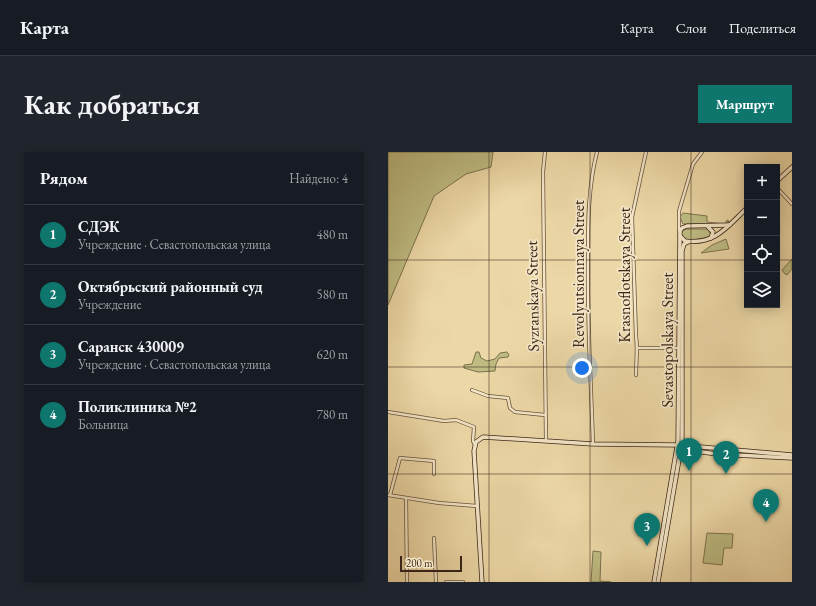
<!DOCTYPE html>
<html lang="ru">
<meta charset="utf-8">
<style>
body{margin:0;font-family:"EB Garamond",serif;background:#20242c;color:#f1f3f6}
.controls{position:absolute;right:12px;top:12px;display:grid;overflow:hidden;border-radius:0px;box-shadow:0 2px 10px #0003}
.controls button{width:36px;height:36px;display:grid;place-items:center;padding:0;border:0;border-bottom:1px solid #363941;background:#171b24;color:#f1f3f6;font:20px sans-serif}
.scale{position:absolute;left:12px;bottom:10px;width:62px;box-sizing:border-box;padding-left:4px;border:2px solid #3c2619;border-top:0;font-size:11px;line-height:14px;white-space:nowrap;color:#3c2619;-webkit-text-stroke:3px #f3e5c5;paint-order:stroke}
.you{position:absolute;left:194px;top:216px;width:14px;height:14px;margin:-10px;border:3px solid #fff;border-radius:50%;background:#1a73e8;box-shadow:0 0 0 6px #1a73e833}
.badge{display:grid;place-items:center;width:26px;height:26px;border-radius:50%;background:#0f766e;color:#fff;font-size:13px;font-weight:700}
.pin{position:absolute;translate:-50% -33px;filter:drop-shadow(0 1px 2px #0008)}
.pin::after{content:'';position:absolute;top:21px;width:14px;height:12px;background:inherit;clip-path:polygon(0 0,100% 0,50% 100%)}
.list{margin:0;padding:0;list-style:none}
h2{display:flex;justify-content:space-between;align-items:center;height:52px;margin:0;padding:0 16px;font-size:17px}
h2 small{font-size:13px;font-weight:400;color:#9ea1a6}
.list li{display:grid;grid-template-columns:26px 1fr auto;gap:12px;align-items:center;box-sizing:border-box;height:60px;padding:0 16px;border-top:1px solid #363941}
.list b{display:block;font-size:15px;white-space:nowrap}
.list p{margin:0;font-size:13px;white-space:nowrap;color:#9ea1a6}
.list em{font-size:13px;font-style:normal;color:#9ea1a6}
.icon{flex:none;width:22px;height:22px;fill:none;stroke:currentColor;stroke-width:2;stroke-linecap:round;stroke-linejoin:round}
.map{position:relative;flex:none;width:404px;height:430px;overflow:hidden;border-radius:0px}
header{display:flex;align-items:center;gap:24px;box-sizing:border-box;height:56px;padding:0 20px;background:#171b24;border-bottom:1px solid #363941}
header strong{font-size:19px}
nav{display:flex;gap:22px;margin-inline-start:auto;font-size:14px}
.intro{display:flex;align-items:center;justify-content:space-between;box-sizing:border-box;height:96px;padding:0 24px}
h1{margin:0;font-size:28px}
.button{padding:10px 18px;border-radius:0px;background:#0f766e;color:#fff;font-size:14px;font-weight:700}
main{display:flex;gap:24px;padding:0 24px}
aside{flex:1;background:#171b24;border-radius:0px;box-shadow:0 2px 10px #0003}
.map>svg:first-child{display:block}
</style>
<header>
<strong>Карта</strong>
<nav><a>Карта</a><a>Слои</a><a>Поделиться</a></nav>
</header>
<div class="intro"><h1>Как добраться</h1><a class="button">Маршрут</a></div>
<main>
<aside>
<h2>Рядом<small>Найдено: 4</small></h2>
<ul class="list">
<li><span class="badge">1</span><div><b>СДЭК</b><p>Учреждение · Севастопольская улица</p></div><em>480 m</em></li>
<li><span class="badge">2</span><div><b>Октябрьский районный суд</b><p>Учреждение</p></div><em>580 m</em></li>
<li><span class="badge">3</span><div><b>Саранск 430009</b><p>Учреждение · Севастопольская улица</p></div><em>620 m</em></li>
<li><span class="badge">4</span><div><b>Поликлиника №2</b><p>Больница</p></div><em>780 m</em></li>
</ul>
</aside>
<div class="map">
<svg width="404" height="430" viewBox="0 0 404 430">
<rect width="100%" height="100%" fill="#ecd7a6"/>
<filter id="stains"><feTurbulence type="fractalNoise" baseFrequency=".005" numOctaves="4"/><feColorMatrix values="0 0 0 0 .2 0 0 0 0 .09 0 0 0 0 .02 0 0 0 .5 -.17"/></filter>
<radialGradient id="worn" r=".72"><stop offset=".6" stop-color="#630" stop-opacity="0"/><stop offset="1" stop-color="#630" stop-opacity=".3"/></radialGradient>
<g fill="#bebc82" stroke="#7d714e">
<polygon points="0,0 105,0 103,15 78,22 46,44 0,153"/>
<polygon points="295,61 319,64 319,70 337,72 339,68 341,69 337,72 295,72 292,65"/>
<polygon points="298,77 320,77 323,83 319,88 298,88 294,86 293,80"/>
<polygon points="338,87 341,97 313,101 324,93"/>
<polygon points="404,107 404,117 399,123 397,122 394,118"/>
<polygon points="88,200 91,200 93,206 99,209 107,207 112,201 119,200 121,203 120,205 111,206 108,212 107,219 90,220 76,216 76,213 84,212"/>
<polygon points="319,381 345,382 344,396 336,396 334,413 315,411"/>
<polygon points="205,399 213,400 212,429 223,430 203,430"/>
</g>
<g fill="none" stroke-linecap="round" stroke-linejoin="round">
<g stroke="#68523c" stroke-width="4">
<g id="street">
<polyline points="157,0 155,20 158,289"/>
<polyline points="389,36 404,52"/>
<polyline points="291,79 291,59 305,12 314,0"/>
<polyline points="250,196 290,196"/>
<path d="M248 223C248 210 250 197 248 184L244 65 258 0"/>
<polyline points="84,238 100,244 120,246 122,256 127,260 157,263"/>
<polyline points="0,260 56,269 68,268 86,275 85,289 87,293"/>
<path d="M205 292C203 230 199 168 200 106 200 71 200 35 209 0"/>
<polyline points="0,343 51,351 89,354"/>
<polyline points="2,343 12,306 46,309 46,322"/>
<polyline points="18,346 19,430"/>
<polyline points="46,386 48,430"/>
<polyline points="58,430 75,430"/>
</g>
</g>
<g stroke="#3c2619" stroke-width="5">
<g id="secondary">
<polyline points="389,29 404,15"/>
<polyline points="320,75 325,80 323,86"/>
<path d="M292 84 297 89C327 93 339 75 359 56"/>
<polyline points="292,297 329,302 404,306"/>
<polyline points="94,430 86,299 88,290 95,285 205,292 290,293 404,303"/>
<polyline points="266,430 290,289 292,79 294,76 299,74 342,73"/>
<polyline points="270,430 294,290 294,99 296,92 300,90"/>
</g>
</g>
<use href="#street" stroke="#f3e5c5" stroke-width="2.5"/>
<use href="#secondary" stroke="#f3e5c5" stroke-width="3.5"/>
</g>
<path fill="none" stroke="#3c2619" stroke-width="1" stroke-opacity="0.55" d="M101 0V430M202 0V430M303 0V430M0 108H359M389 108H404M0 215H404M0 322H404"/>
<g text-anchor="middle" stroke-width="3.5" stroke-linejoin="round" paint-order="stroke">
<g font-size="16" fill="#3c2619" stroke="#f3e5c5">
<text transform="translate(190 122) rotate(-90)" y="6">Revolyutsionnaya Street</text>
<text transform="translate(236 123) rotate(-90)" y="6">Krasnoflotskaya Street</text>
<text transform="translate(144 144) rotate(-91)" y="6">Syzranskaya Street</text>
<text transform="translate(279 188) rotate(-90)" y="6">Sevastopolskaya Street</text>
</g>
</g>
<rect width="100%" height="100%" filter="url(#stains)"/>
<rect width="100%" height="100%" fill="url(#worn)"/>
</svg>
<div class="controls">
<button>+</button>
<button>−</button>
<button><svg class="icon" aria-label="locate" viewBox="0 0 24 24"><circle cx="12" cy="12" r="6"/><path d="M12 2v4M12 18v4M2 12h4M18 12h4"/></svg></button>
<button><svg class="icon" aria-label="layers" viewBox="0 0 24 24"><path d="M12 4l9 5-9 5-9-5zM3 14l9 5 9-5"/></svg></button>
</div>
<div class="scale">200 m</div>
<div class="you"></div>
<div class="pin badge" style="left:301px;top:319px">1</div>
<div class="pin badge" style="left:338px;top:322px">2</div>
<div class="pin badge" style="left:259px;top:394px">3</div>
<div class="pin badge" style="left:378px;top:370px">4</div>
</div>
</main>
